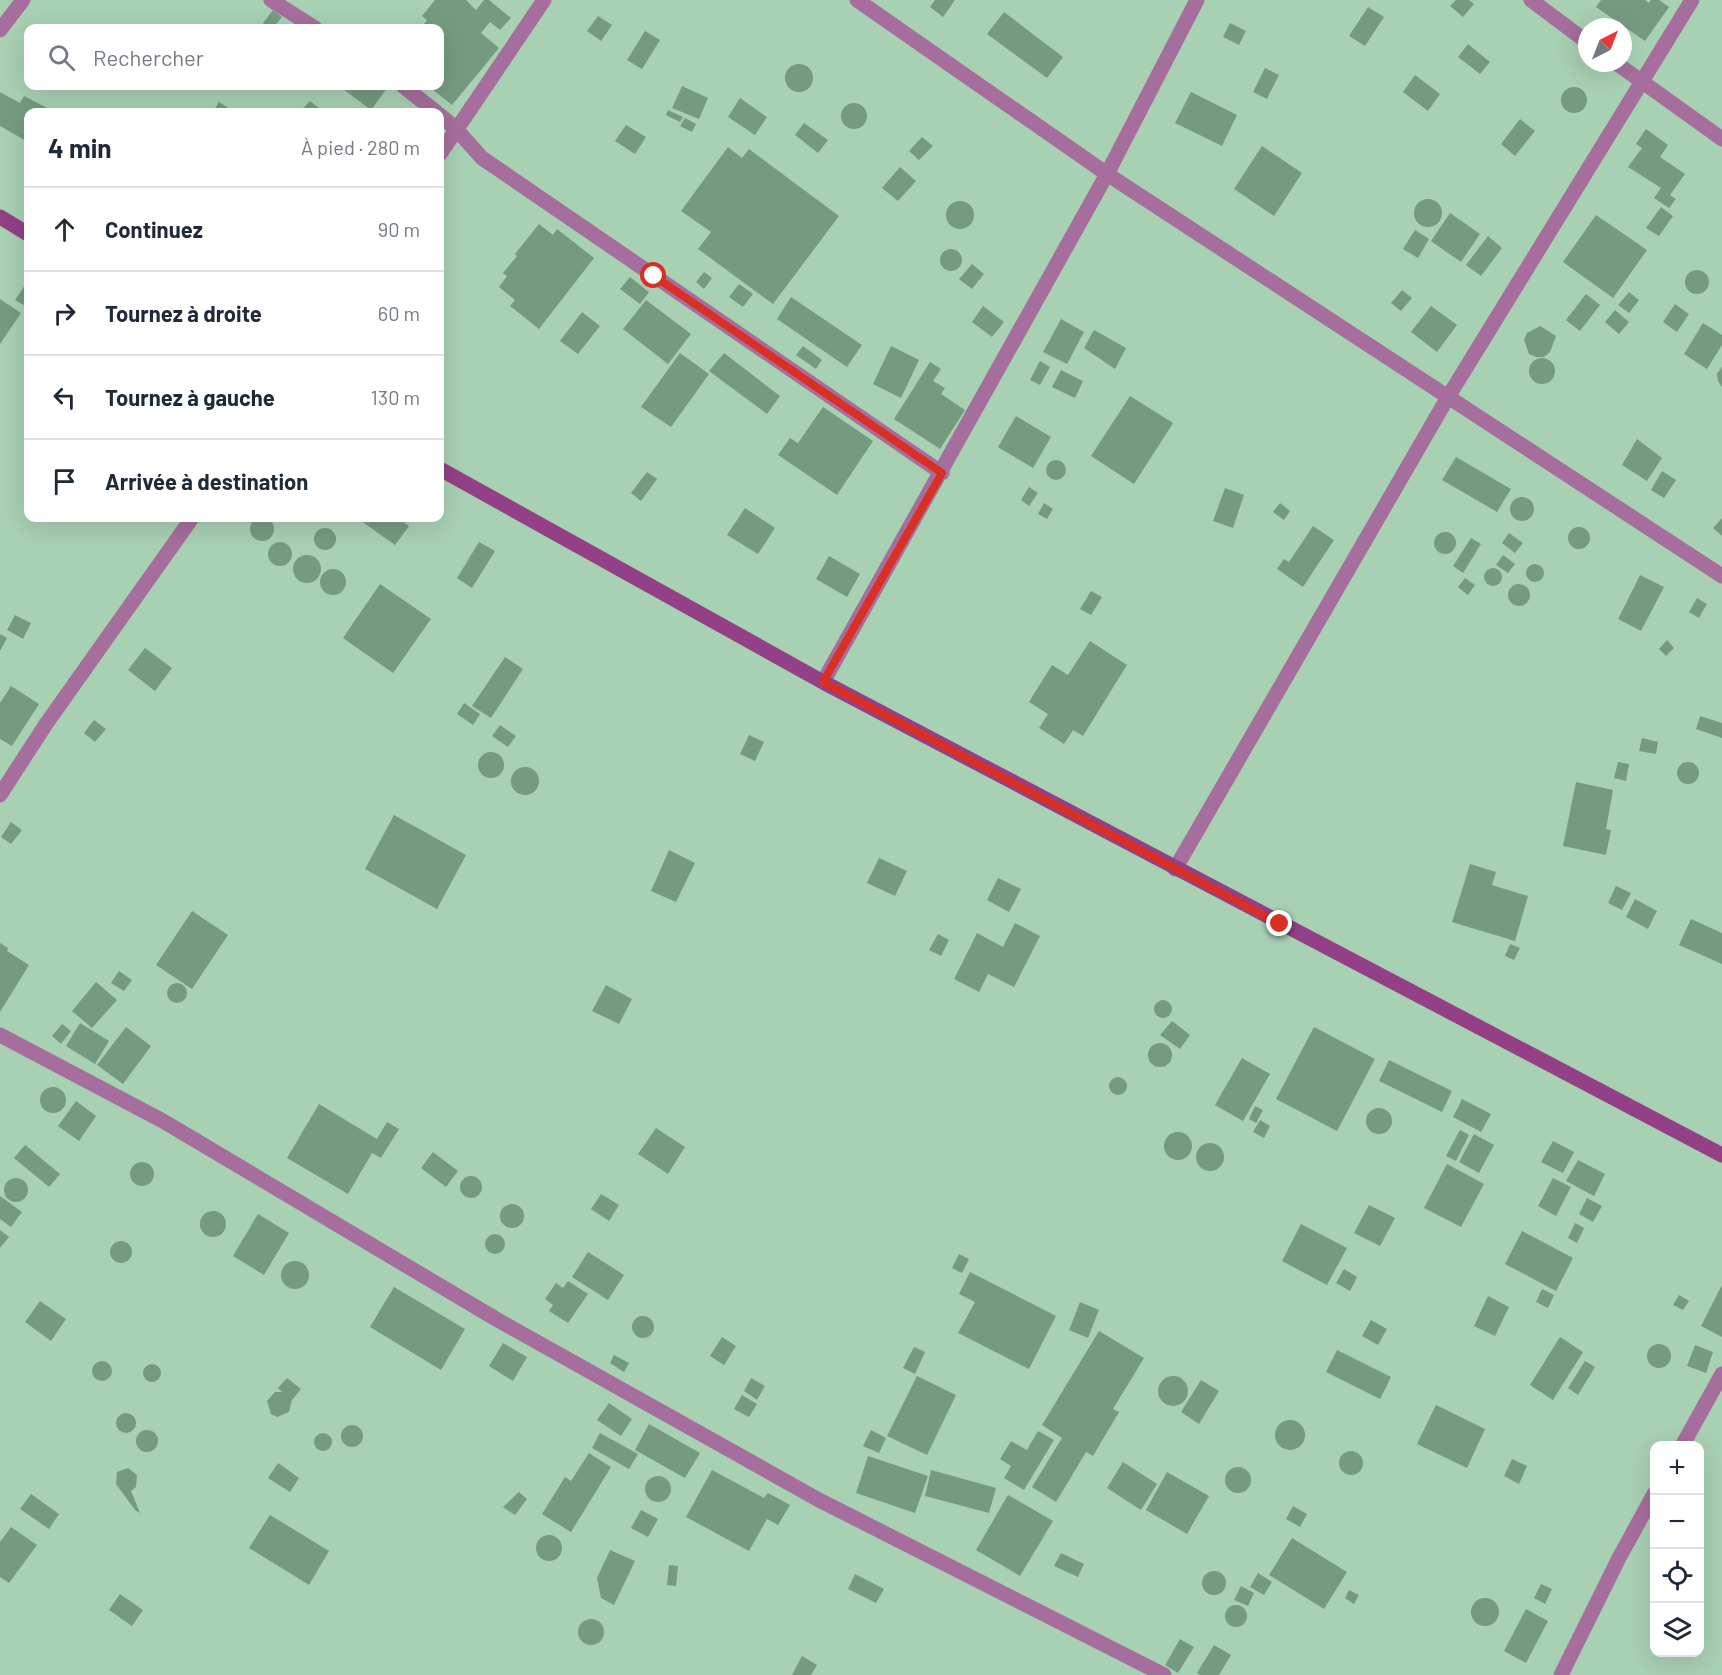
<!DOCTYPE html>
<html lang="fr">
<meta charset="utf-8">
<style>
body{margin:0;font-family:Barlow,sans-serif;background:#f6f6f7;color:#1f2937}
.controls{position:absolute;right:18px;bottom:18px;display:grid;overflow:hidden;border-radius:12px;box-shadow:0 6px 24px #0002}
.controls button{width:54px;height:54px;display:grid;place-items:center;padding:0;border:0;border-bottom:2px solid #e0e1e3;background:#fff;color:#1f2937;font:30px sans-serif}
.compass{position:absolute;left:1578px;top:18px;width:54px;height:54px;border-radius:50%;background:#fff;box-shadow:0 6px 24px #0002;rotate:42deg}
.stop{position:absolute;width:18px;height:18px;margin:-14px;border:4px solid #d93025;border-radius:50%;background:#fff}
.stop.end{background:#d93025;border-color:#fff;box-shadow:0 2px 6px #0008}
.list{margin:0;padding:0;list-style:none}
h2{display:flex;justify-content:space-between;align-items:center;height:78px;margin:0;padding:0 24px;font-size:26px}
h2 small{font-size:20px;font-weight:400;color:#747a83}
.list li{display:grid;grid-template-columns:39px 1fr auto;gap:18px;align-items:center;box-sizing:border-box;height:84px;padding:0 24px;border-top:2px solid #e0e1e3}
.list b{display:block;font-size:22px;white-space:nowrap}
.list em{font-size:20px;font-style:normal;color:#747a83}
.icon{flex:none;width:33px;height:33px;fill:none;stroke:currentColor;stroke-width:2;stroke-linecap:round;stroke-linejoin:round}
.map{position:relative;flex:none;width:1722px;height:1675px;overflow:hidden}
.search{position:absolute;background:#fff;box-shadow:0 6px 24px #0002;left:24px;top:24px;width:420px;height:66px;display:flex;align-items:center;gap:15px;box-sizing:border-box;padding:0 21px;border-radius:12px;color:#747a83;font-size:22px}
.panel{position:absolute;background:#fff;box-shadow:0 6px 24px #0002;left:24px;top:108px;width:420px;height:414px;border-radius:12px}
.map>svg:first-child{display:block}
</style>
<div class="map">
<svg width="1722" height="1675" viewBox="0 0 1722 1675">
<rect width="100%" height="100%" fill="#a8d0b3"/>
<g fill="#749b7f">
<polygon points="435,0 466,0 476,10 484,0 489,0 511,18 500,30 490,22 481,33 499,48 452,105 428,86 440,86 440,28 421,28 427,20 422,16"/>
<polygon points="935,0 955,0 943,17 930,7"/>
<polygon points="1456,0 1469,0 1474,4 1463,17 1450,6"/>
<polygon points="1601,0 1645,0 1649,3 1651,0 1659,0 1669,7 1645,41 1596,7"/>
<polygon points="1368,7 1384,17 1365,46 1349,36"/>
<polygon points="273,10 282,17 273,28 269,28 263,23"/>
<polygon points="1004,12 1063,57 1047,78 987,34"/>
<polygon points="598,16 612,25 601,41 587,31"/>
<polygon points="1230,23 1246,31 1239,45 1223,37"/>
<polygon points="645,31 660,40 642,69 627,60"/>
<polygon points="1468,44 1490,62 1480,74 1458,57"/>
<circle cx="799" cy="78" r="14"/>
<polygon points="1265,68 1279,75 1267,99 1253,92"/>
<polygon points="1415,75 1440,94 1428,111 1403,92"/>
<polygon points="339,86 385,86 388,87 371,110"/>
<polygon points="682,86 708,98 699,119 672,108"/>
<circle cx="1574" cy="100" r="13"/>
<polygon points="0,92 20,103 24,96 55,112 28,112 28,142 0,126"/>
<polygon points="1191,92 1237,115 1222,146 1175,123"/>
<polygon points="740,98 767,117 755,135 728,117"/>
<polygon points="310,101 324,112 300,112"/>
<polygon points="219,102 233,111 232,112 213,112"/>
<circle cx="854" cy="116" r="13"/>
<polygon points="668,110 683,117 680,122 666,115"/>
<polygon points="685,118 696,124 692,132 680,126"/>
<polygon points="1520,119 1535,131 1515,156 1501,144"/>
<polygon points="804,123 828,140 818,153 795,135"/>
<polygon points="626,125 646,137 635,154 615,141"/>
<polygon points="1646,129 1668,145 1660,157 1685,174 1670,195 1676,199 1669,208 1654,198 1661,188 1628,167 1642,148 1636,144"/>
<polygon points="922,137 933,146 919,160 909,151"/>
<polygon points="1262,146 1302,173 1274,216 1234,189"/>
<polygon points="728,147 742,158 749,149 839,216 773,304 698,249 711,232 681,211"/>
<polygon points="900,167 916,181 898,201 882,188"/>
<circle cx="1428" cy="213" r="14"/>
<circle cx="960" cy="215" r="14"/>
<polygon points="1661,207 1673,216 1659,236 1646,228"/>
<polygon points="1450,213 1480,234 1461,262 1431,241"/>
<polygon points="1596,215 1647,250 1613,298 1563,262"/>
<polygon points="539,224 553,235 557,229 594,258 539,329 510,306 515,300 499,287 507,276 503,273 517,256 515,254"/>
<polygon points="1415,230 1429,239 1418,258 1403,249"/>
<polygon points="1488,236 1502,248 1481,276 1466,265"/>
<circle cx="951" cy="260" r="11"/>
<polygon points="972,264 984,274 972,289 959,279"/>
<circle cx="1697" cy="282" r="12"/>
<polygon points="704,272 712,278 704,289 696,282"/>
<polygon points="630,277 649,292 640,304 620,289"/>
<polygon points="27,282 28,284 27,307 15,300"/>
<polygon points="739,284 753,294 743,307 729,297"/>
<polygon points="1402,290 1412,298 1401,311 1391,303"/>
<polygon points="1629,292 1639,300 1629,313 1618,305"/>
<polygon points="1586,294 1600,305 1580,331 1566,320"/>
<polygon points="791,297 862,345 847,367 777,319"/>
<polygon points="0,299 21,313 0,344"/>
<polygon points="646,300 691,334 668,364 623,329"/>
<polygon points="1675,304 1689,314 1677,332 1663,322"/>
<polygon points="983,306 1004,322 992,337 972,322"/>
<polygon points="1431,306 1457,325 1437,352 1411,332"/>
<polygon points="1615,310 1629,322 1619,334 1605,322"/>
<polygon points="582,312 600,326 578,354 560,341"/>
<polygon points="1061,319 1084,332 1067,364 1043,352"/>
<polygon points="1703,323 1722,335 1722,345 1707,369 1684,354"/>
<polygon points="1540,326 1556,336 1550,352 1544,357 1536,357 1529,354 1524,340 1527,333"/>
<polygon points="1094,330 1126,348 1115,369 1084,348"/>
<polygon points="803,346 822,360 816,369 796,355"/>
<polygon points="891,346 919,360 901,398 873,384"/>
<polygon points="680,353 709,374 671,427 641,407"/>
<polygon points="724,353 780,396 767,414 709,371"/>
<circle cx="1542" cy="371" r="13"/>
<polygon points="1040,361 1050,367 1040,385 1030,380"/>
<polygon points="930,362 941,369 933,381 945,388 941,394 965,410 940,449 894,419"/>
<polygon points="1722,367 1722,387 1718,381 1717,374"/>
<polygon points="1061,370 1083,381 1075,398 1052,387"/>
<polygon points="1130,396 1173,423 1134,484 1091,456"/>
<polygon points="823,407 873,441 837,495 778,455 790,438 798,443"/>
<polygon points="1016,416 1051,437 1033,468 998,447"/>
<polygon points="1637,439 1662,458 1647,481 1622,465"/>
<polygon points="1456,457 1511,489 1497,512 1442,480"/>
<circle cx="1056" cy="470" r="10"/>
<polygon points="1662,471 1676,480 1664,498 1651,490"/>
<polygon points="647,472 657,479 641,501 631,493"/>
<polygon points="1029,487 1038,493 1029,506 1021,500"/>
<polygon points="1225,488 1244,495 1233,528 1213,521"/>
<circle cx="1522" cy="509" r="12"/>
<polygon points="1044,503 1053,509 1047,519 1038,514"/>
<polygon points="1280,503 1290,511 1284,520 1273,512"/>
<polygon points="745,508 775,528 758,554 727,535"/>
<circle cx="262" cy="529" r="12"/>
<polygon points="357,518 398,518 409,526 395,545"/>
<polygon points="1722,518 1722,536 1713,528"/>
<polygon points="1313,526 1334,540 1303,587 1277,569 1284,559 1289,562"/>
<circle cx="1579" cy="538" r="11"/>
<circle cx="325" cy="539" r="11"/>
<circle cx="1445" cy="543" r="11"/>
<polygon points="1509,533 1523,543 1515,553 1502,543"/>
<polygon points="1471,538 1481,544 1463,573 1453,566"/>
<polygon points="479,542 495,551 472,588 457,578"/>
<circle cx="280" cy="554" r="12"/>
<polygon points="1503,555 1515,564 1508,573 1496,565"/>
<circle cx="307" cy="569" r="14"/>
<polygon points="829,556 860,574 847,597 816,579"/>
<circle cx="1535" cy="573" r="9"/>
<circle cx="1493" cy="577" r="9"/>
<circle cx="333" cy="582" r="13"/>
<polygon points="1640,575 1664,587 1641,631 1618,619"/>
<polygon points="1465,578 1475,585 1468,595 1458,587"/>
<circle cx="1519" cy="595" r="11"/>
<polygon points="380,584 431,619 393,673 343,638"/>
<polygon points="1091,591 1102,597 1091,615 1080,609"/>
<polygon points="1697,598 1707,604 1699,618 1689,612"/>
<polygon points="15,615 31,623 23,639 7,630"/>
<polygon points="0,634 7,638 0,651"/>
<polygon points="1667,640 1674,648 1666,656 1659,649"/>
<polygon points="1090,641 1127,665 1083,736 1073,730 1064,744 1039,728 1048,714 1029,702 1052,665 1068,675"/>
<polygon points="145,648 172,668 155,691 128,670"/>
<polygon points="505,657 523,669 491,718 472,706"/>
<polygon points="11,686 39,704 12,746 0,739 0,703"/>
<polygon points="464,703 480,714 473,725 457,714"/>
<polygon points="1700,716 1722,723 1722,738 1696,729"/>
<polygon points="94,720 106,729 95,742 84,733"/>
<polygon points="500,725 516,736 508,747 492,736"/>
<polygon points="749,735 764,742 755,761 740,754"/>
<polygon points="1642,738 1658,742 1656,754 1639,751"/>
<circle cx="491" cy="765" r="13"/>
<circle cx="1688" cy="773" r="11"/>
<polygon points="1618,762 1629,764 1626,781 1614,778"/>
<circle cx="525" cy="781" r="14"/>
<polygon points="1576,782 1613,790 1606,829 1611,830 1606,855 1563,846"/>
<polygon points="394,815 466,855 437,909 365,869"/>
<polygon points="11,822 22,830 11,844 1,837"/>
<polygon points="669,850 695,863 676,902 651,891"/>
<polygon points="879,858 907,871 895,896 867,883"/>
<polygon points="1470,864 1496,872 1492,885 1528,896 1515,941 1452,922"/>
<polygon points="998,878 1021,889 1009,912 987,900"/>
<polygon points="1616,886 1631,893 1622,910 1608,903"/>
<polygon points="1635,899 1657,911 1648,929 1626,917"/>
<polygon points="192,911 228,935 192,989 156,965"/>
<polygon points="1691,919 1722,933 1722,964 1679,945"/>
<polygon points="1015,923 1040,936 1014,987 988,974 979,992 954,979 977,933 1003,947"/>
<polygon points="938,934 949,940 941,956 929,950"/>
<polygon points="0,943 8,948 7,951 29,965 0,1012"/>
<polygon points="1510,944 1520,948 1514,960 1505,956"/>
<polygon points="119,971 132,980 124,991 111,983"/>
<polygon points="96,982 117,1000 92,1028 72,1011"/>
<circle cx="177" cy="993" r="10"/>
<polygon points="606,985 632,999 619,1024 592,1011"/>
<circle cx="1163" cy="1009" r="9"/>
<polygon points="1172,1021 1190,1035 1180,1049 1160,1035"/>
<polygon points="80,1023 109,1041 95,1064 66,1046"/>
<polygon points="62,1024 71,1031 61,1044 52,1036"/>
<polygon points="126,1027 151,1046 123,1084 97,1065"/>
<polygon points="1314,1027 1375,1059 1337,1131 1276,1099"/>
<circle cx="1160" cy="1055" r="12"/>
<polygon points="1242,1058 1270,1074 1243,1121 1215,1105"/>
<polygon points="1389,1060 1452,1091 1442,1112 1379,1081"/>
<circle cx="1118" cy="1086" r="9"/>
<circle cx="53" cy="1100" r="13"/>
<polygon points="1462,1099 1491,1114 1481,1132 1453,1117"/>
<polygon points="76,1101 96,1116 79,1141 58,1126"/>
<polygon points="319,1104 377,1139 387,1122 399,1129 381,1158 372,1153 348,1194 287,1158"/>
<polygon points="1255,1106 1263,1110 1256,1123 1249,1119"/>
<circle cx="1379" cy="1121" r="13"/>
<polygon points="1260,1120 1270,1126 1264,1138 1253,1132"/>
<polygon points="656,1128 685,1147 668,1174 638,1154"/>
<polygon points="1460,1130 1469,1135 1456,1161 1446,1156"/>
<circle cx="1178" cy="1146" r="14"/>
<polygon points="1474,1134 1494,1145 1479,1173 1459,1162"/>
<polygon points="1553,1141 1574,1152 1563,1173 1541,1162"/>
<circle cx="1210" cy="1157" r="14"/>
<polygon points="25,1145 60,1174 49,1187 14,1158"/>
<polygon points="433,1152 458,1171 446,1187 421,1168"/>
<polygon points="1578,1160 1605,1174 1594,1196 1566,1181"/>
<circle cx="142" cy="1174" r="12"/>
<polygon points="1447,1164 1484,1184 1461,1227 1424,1208"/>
<circle cx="471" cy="1187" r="11"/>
<polygon points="1553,1178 1571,1187 1556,1216 1538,1206"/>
<circle cx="16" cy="1190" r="12"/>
<polygon points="601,1194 619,1205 609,1221 591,1209"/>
<polygon points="0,1196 22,1212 11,1227 0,1219"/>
<polygon points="1587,1198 1602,1206 1593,1222 1579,1214"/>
<circle cx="512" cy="1216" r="12"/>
<polygon points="1369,1205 1395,1218 1380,1246 1354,1233"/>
<circle cx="213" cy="1224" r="13"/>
<polygon points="258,1214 289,1233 264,1275 233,1256"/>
<polygon points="1575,1223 1584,1228 1577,1243 1568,1238"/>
<polygon points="1301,1224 1347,1248 1327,1285 1282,1261"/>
<polygon points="0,1230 9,1237 0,1248"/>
<polygon points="1522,1231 1573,1258 1556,1291 1505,1264"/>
<circle cx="495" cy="1244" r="10"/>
<circle cx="121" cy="1252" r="11"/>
<polygon points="588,1252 624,1275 608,1300 572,1277"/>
<polygon points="959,1254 969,1259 962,1273 952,1268"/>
<circle cx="295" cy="1275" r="14"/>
<polygon points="1344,1269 1357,1277 1350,1291 1336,1283"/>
<polygon points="970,1272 1056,1316 1029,1369 958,1333 975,1302 959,1294"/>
<polygon points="568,1281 588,1294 568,1323 549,1311 553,1305 545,1299 556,1283 563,1288"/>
<polygon points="1722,1285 1722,1337 1701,1326"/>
<polygon points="394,1287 465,1329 441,1370 370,1327"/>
<polygon points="1542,1289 1554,1295 1548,1308 1536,1302"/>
<polygon points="1679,1295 1689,1301 1683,1310 1673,1305"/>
<polygon points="1488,1296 1509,1307 1495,1336 1474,1326"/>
<polygon points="40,1301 66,1319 51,1341 25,1322"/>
<polygon points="1080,1302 1099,1310 1088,1338 1069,1330"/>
<circle cx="643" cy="1327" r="11"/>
<polygon points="1371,1320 1387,1329 1378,1345 1362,1336"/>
<polygon points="1099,1331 1144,1358 1113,1409 1119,1412 1093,1456 1086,1452 1056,1502 1032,1487 1062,1438 1042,1425"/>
<polygon points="722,1337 736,1346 724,1365 710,1356"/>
<polygon points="1560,1337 1583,1352 1553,1400 1530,1385"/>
<polygon points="503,1343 527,1357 513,1381 489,1366"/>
<circle cx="1659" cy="1356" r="12"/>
<polygon points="1695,1345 1713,1352 1706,1373 1687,1366"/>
<polygon points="914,1347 925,1352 915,1374 903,1368"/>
<polygon points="1337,1350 1391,1377 1380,1399 1326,1372"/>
<polygon points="614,1355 629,1363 624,1372 610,1363"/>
<circle cx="102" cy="1371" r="10"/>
<polygon points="1585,1361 1595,1367 1578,1395 1568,1388"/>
<circle cx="152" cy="1373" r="9"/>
<polygon points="917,1376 956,1395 927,1455 887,1436"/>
<circle cx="1173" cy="1391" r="15"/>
<polygon points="287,1378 301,1389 292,1400 289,1412 277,1417 271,1414 267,1401 275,1392 282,1392 278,1388"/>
<polygon points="751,1378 765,1386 757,1400 744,1391"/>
<polygon points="1201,1380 1219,1391 1199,1424 1181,1412"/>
<polygon points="742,1395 757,1404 749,1417 734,1409"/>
<polygon points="609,1403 632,1419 621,1436 597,1420"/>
<polygon points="1436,1405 1485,1429 1467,1468 1417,1444"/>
<circle cx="126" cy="1423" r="10"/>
<circle cx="1290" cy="1435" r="15"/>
<polygon points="649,1424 700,1453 685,1478 635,1450"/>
<circle cx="352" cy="1436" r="11"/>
<circle cx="147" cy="1441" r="11"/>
<polygon points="871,1430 886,1438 879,1453 863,1446"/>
<polygon points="1038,1431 1054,1440 1024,1490 1004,1478 1011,1466 1000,1459 1011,1441 1027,1450"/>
<circle cx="323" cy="1442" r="9"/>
<polygon points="600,1433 638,1454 629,1469 592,1448"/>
<circle cx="1351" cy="1463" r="12"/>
<polygon points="589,1453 611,1467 571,1532 542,1514 565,1477 571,1481"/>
<polygon points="868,1456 928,1476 915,1513 856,1493"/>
<polygon points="1512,1459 1527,1466 1519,1484 1504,1476"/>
<polygon points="1123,1462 1157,1484 1141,1510 1107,1488"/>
<polygon points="278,1463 299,1478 290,1492 268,1478"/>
<circle cx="1238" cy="1480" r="13"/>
<polygon points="128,1468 137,1475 136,1487 131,1491 140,1513 135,1510 116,1484 117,1472"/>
<polygon points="712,1470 764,1498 768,1493 790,1505 778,1525 767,1519 749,1551 686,1517"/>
<polygon points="931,1470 996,1488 989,1513 925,1496"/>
<polygon points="1167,1472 1209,1496 1187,1534 1146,1510"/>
<circle cx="658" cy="1489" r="13"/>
<polygon points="519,1492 527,1499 515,1515 503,1507"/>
<polygon points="31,1494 59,1514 49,1529 20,1509"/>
<polygon points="1008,1495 1053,1521 1020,1576 976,1550"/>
<polygon points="1293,1506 1307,1514 1300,1527 1286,1519"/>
<polygon points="641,1510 658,1519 648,1537 631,1528"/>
<polygon points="270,1515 329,1551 309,1585 249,1548"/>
<polygon points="11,1527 37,1545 9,1583 0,1577 0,1542"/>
<circle cx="549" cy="1548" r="13"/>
<polygon points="1292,1538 1347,1572 1324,1609 1269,1575"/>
<polygon points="610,1550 635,1561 614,1605 601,1598 597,1578"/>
<polygon points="1061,1553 1084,1564 1078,1577 1054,1566"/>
<polygon points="669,1565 678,1566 676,1586 667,1585"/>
<circle cx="1214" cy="1583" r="12"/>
<polygon points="1258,1573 1272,1582 1264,1595 1250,1587"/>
<polygon points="855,1574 884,1589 876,1603 848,1589"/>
<polygon points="1541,1584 1552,1589 1545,1604 1534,1598"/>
<polygon points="1241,1586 1254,1593 1248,1606 1234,1600"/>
<polygon points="1349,1590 1359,1595 1354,1604 1345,1598"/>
<polygon points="120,1594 143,1610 132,1626 109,1610"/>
<circle cx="1485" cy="1612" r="14"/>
<circle cx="1236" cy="1616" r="11"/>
<polygon points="1526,1609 1548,1621 1526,1663 1504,1651"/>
<circle cx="591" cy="1632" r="13"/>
<polygon points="1180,1639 1194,1647 1178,1673 1165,1665"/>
<polygon points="1214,1645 1231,1655 1219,1675 1200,1675 1197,1673"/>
<polygon points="802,1656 817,1665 811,1675 792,1675"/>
</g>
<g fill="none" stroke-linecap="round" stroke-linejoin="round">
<g stroke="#a66e9c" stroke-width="15">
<polyline points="271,0 315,28"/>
<polyline points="857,0 1107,174 1722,576"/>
<polyline points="1531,0 1587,42"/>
<polyline points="0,30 23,0"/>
<polyline points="1616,63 1722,139"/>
<polyline points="403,86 436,112"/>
<polyline points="440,115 456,129 482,158 942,473"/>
<polyline points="440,154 544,0"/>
<polyline points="823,682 1107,174 1197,0"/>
<polyline points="0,795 46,724 192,518"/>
<polyline points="1175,869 1448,397 1692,0"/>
<polyline points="0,1035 163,1121 496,1319 819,1500 1164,1675"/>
<polyline points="1682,1446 1722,1374"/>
<polyline points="1561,1675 1619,1558 1654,1494"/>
</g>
<g stroke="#934086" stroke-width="15">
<polyline points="0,217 28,234"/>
<polyline points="440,469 823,682 1722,1155"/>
</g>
</g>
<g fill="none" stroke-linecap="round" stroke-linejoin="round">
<polyline stroke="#d93025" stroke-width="8" points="654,276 942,473 823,682 1280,924"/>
</g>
</svg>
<div class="controls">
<button>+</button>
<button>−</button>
<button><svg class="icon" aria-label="locate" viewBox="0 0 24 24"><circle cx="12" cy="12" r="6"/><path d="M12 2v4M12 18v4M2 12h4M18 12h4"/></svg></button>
<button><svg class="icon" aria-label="layers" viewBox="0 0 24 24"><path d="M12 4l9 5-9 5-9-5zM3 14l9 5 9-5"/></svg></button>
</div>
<svg class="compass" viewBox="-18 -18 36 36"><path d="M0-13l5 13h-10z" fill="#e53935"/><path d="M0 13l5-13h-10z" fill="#747a83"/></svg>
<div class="stop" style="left:654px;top:276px"></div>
<div class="stop end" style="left:1280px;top:924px"></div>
<div class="search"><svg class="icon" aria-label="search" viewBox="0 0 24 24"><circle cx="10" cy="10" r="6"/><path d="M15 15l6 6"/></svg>Rechercher</div>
<section class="panel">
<h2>4 min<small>À pied · 280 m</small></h2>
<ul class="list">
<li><svg class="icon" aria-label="ahead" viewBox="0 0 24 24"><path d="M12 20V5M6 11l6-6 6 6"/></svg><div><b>Continuez</b></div><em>90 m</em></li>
<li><svg class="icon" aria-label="right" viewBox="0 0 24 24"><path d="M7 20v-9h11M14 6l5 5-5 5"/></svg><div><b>Tournez à droite</b></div><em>60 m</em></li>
<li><svg class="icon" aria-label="left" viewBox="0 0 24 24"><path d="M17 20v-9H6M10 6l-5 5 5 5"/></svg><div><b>Tournez à gauche</b></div><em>130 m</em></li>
<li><svg class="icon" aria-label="arrive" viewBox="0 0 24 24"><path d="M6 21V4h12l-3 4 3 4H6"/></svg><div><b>Arrivée à destination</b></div></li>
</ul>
</section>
</div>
